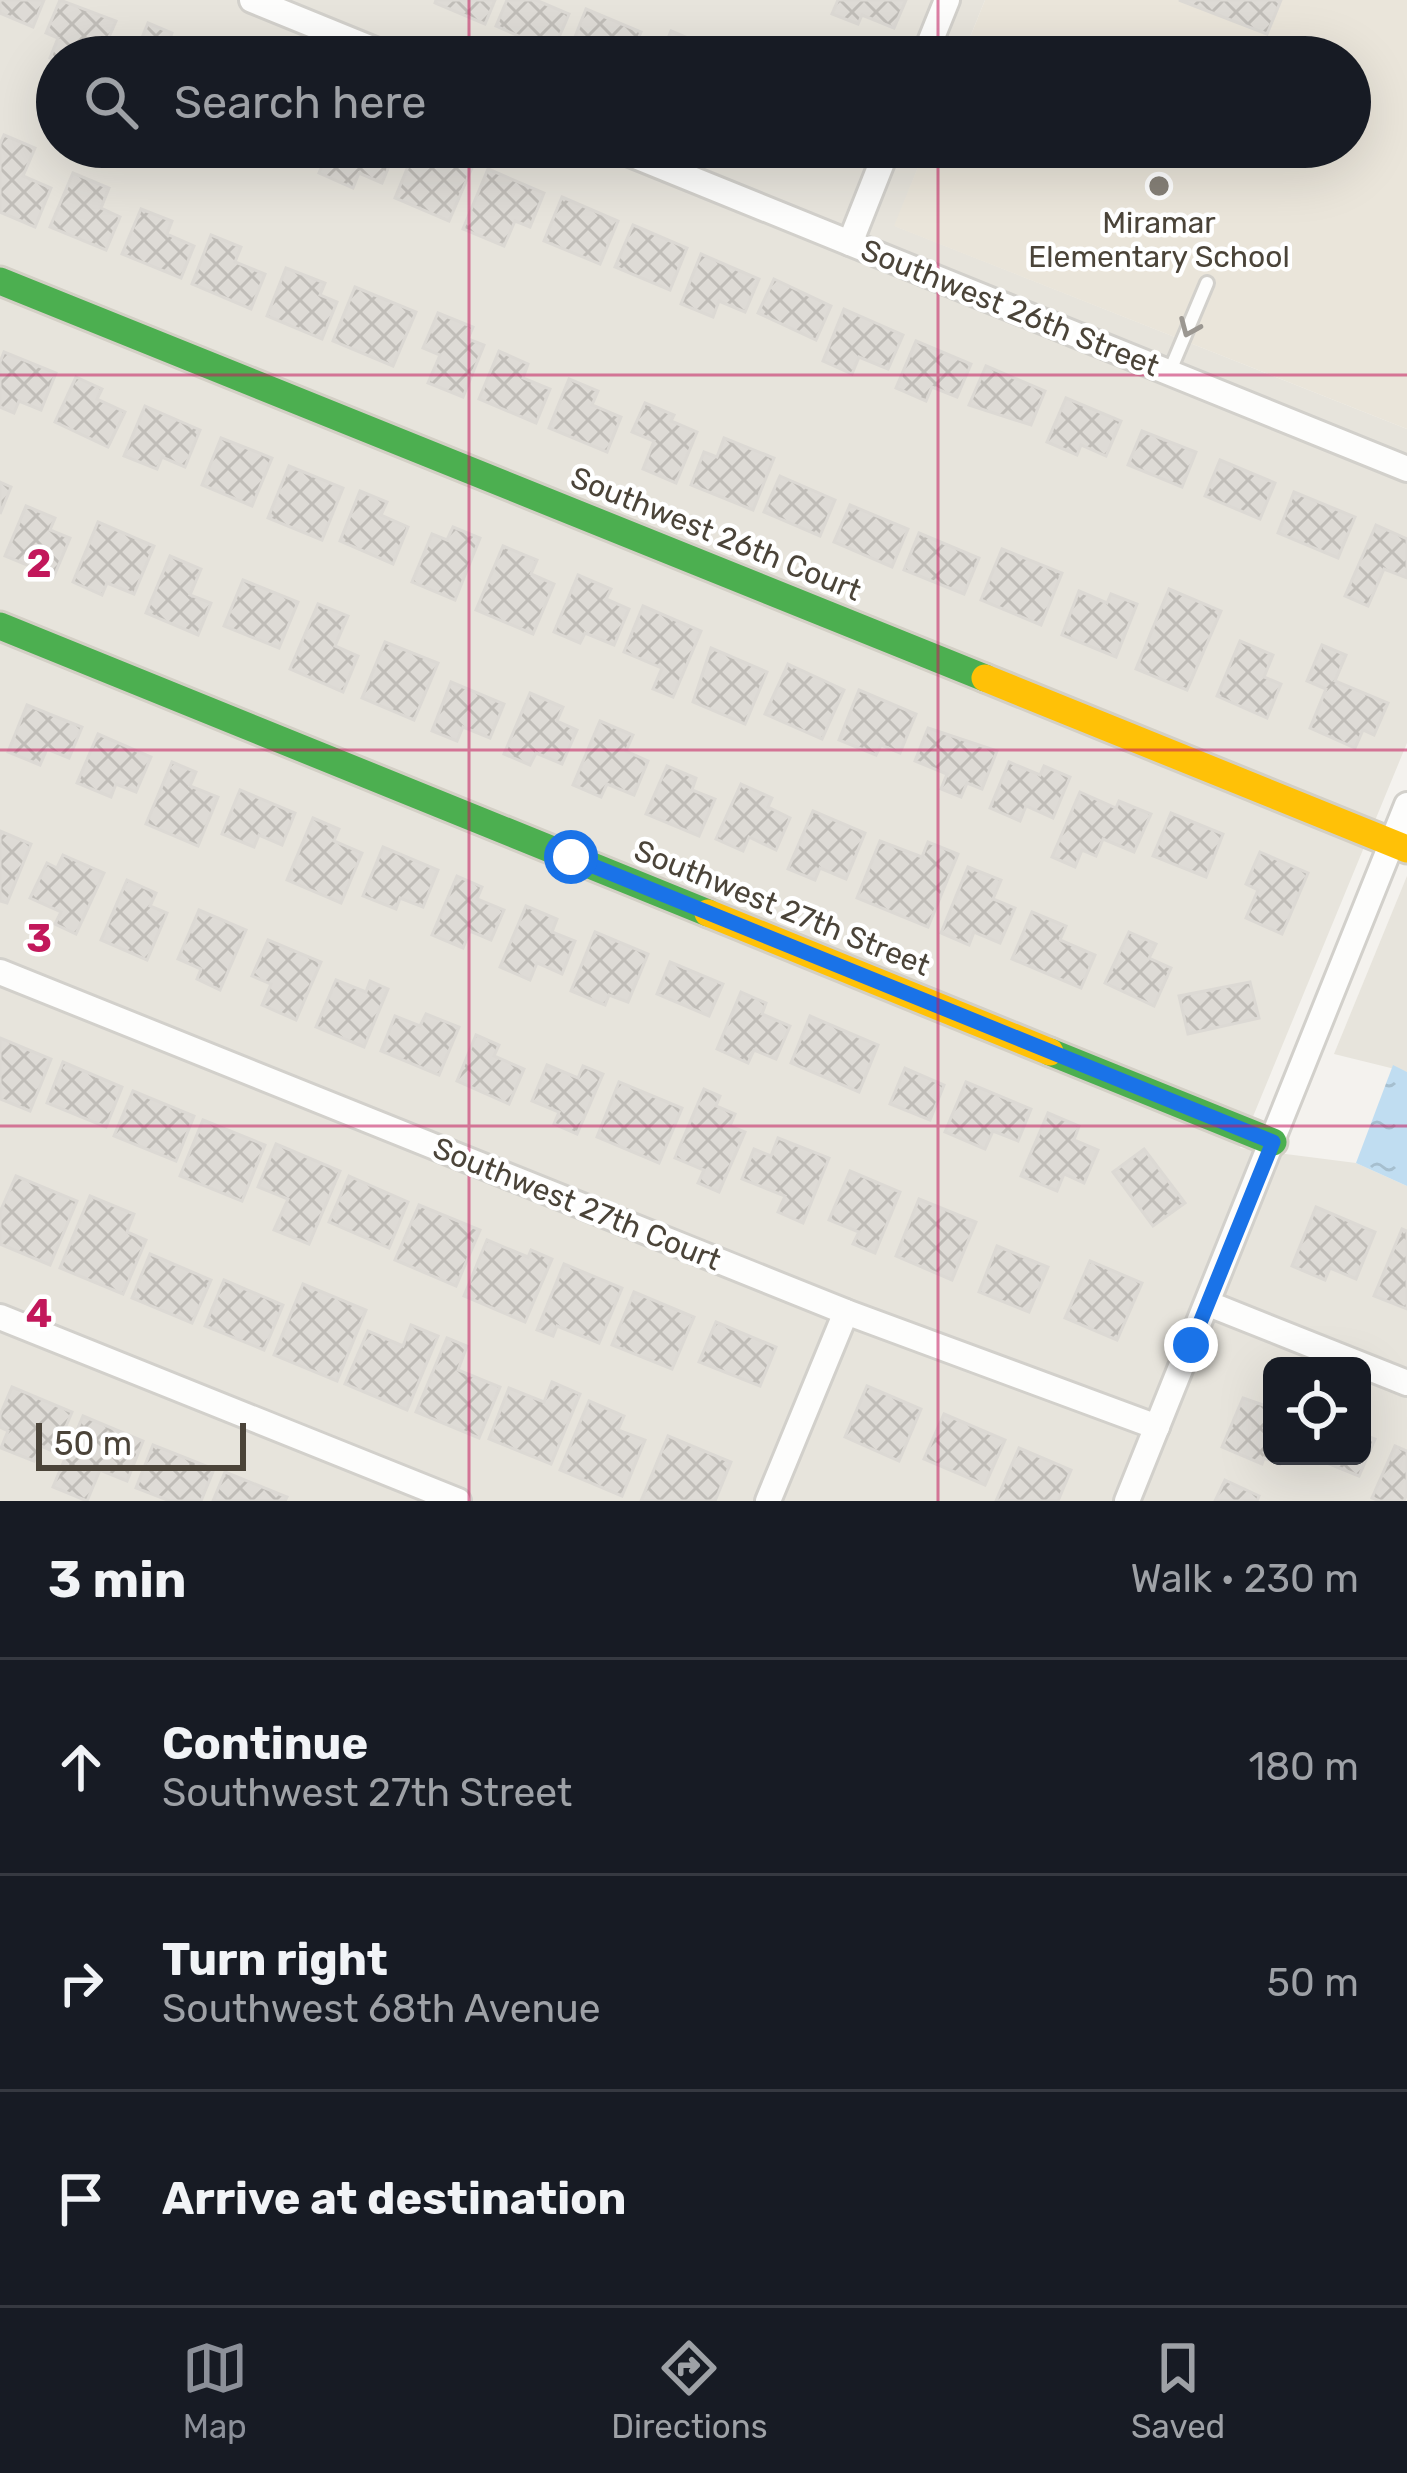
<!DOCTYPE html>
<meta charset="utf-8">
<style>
body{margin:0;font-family:Rubik,sans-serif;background:#20242c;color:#f1f3f6}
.controls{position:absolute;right:36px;bottom:36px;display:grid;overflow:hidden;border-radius:18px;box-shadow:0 12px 48px #0002}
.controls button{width:108px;height:108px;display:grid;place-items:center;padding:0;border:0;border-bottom:3px solid #363941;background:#171b24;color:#f1f3f6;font:60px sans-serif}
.scale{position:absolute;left:36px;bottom:30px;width:210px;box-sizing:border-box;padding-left:12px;border:6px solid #4b4439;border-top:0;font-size:33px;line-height:42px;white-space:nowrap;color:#4b4439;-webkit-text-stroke:9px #fff;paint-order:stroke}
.stop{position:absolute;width:36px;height:36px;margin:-27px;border:9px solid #1a73e8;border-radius:50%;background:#fff}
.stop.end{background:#1a73e8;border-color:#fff;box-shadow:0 3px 12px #0008}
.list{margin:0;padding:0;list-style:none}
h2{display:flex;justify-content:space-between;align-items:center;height:156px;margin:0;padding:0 48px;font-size:51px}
h2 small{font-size:39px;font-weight:400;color:#9ea1a6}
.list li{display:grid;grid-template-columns:78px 1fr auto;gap:36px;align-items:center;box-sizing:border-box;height:216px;padding:0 48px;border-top:3px solid #363941}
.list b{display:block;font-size:45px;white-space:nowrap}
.list p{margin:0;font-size:39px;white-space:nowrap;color:#9ea1a6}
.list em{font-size:39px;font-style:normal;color:#9ea1a6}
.icon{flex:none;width:66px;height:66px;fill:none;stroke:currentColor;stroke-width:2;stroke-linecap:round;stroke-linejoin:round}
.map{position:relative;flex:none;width:1407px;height:1501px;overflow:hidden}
.search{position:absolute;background:#171b24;box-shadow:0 12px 48px #0002;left:36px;right:36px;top:36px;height:132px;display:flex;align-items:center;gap:30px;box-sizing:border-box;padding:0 42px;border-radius:66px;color:#9ea1a6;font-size:45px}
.sheet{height:804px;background:#171b24}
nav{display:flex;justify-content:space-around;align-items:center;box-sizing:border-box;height:168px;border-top:3px solid #363941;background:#171b24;font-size:33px;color:#9ea1a6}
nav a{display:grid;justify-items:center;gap:6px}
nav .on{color:#8c9099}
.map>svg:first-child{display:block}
</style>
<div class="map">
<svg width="1407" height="1501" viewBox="0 0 1407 1501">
<defs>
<pattern id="water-ripples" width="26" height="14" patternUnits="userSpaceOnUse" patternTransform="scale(3)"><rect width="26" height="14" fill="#c0ddf1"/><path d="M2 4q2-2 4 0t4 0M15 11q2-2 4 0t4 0" fill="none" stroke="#a6bfcf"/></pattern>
<pattern id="building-cross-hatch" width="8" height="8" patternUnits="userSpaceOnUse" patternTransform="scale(3)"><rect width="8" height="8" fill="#dedbd6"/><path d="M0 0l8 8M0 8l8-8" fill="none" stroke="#c0bdb8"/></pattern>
</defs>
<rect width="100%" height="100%" fill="#f4f2ee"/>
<g fill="#e7e4dc" fill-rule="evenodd">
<path d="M0 0H985L962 57H57V147H926L895 226 1407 429V743L1240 1148 1356 1163 1407 1186V1501H0ZM1272 1366H1362V1456H1272Z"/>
<polygon points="1407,876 1407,1072 1334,1054"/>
</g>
<polygon fill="#eae5da" points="985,0 1407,0 1407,429 894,226 926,147 1350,147 1350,57 962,57"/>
<polygon fill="url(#water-ripples)" points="1393,1065 1407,1072 1407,1186 1356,1163"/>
<g fill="url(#building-cross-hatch)" stroke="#dcd9d4" stroke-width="3">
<polygon points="0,0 44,0 33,27 0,13"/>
<polygon points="60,0 116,21 101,55 82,47 77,57 57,57 57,61 50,58 58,38 46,33"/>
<polygon points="436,0 495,0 485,24 435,3"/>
<polygon points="507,0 536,0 569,14 553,51 496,26"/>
<polygon points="838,0 906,0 894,28 862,15 858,24 832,14"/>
<polygon points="1179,0 1281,0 1267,34"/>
<polygon points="586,9 641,32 630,57 567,57"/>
<polygon points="148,23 172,33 169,41 188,49 184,57 134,57"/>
<polygon points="671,31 719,51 716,57 660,57"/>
<polygon points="4,135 35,148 23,176 51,188 35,227 0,212 0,144"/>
<polygon points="330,147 397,147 382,183 359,173 353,188 319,173"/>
<polygon points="416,147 435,147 474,163 449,221 395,198"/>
<polygon points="488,169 544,193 530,227 515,221 504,246 463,229"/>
<polygon points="73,173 109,188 101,208 120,217 106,250 50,227"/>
<polygon points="562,197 618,221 600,264 544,241"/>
<polygon points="141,209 172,221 167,234 194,246 181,278 122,254"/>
<polygon points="633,225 687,248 670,290 615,267"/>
<polygon points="211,235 241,247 235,262 265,274 251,309 192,284"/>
<polygon points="701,254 759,279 745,312 719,301 713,317 681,304"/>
<polygon points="286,268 325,283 320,295 337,302 322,339 267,316"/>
<polygon points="774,279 831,306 816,340 758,313"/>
<polygon points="355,287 416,312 393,366 333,341"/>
<polygon points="844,309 903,335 888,369 859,357 852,374 823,361"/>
<polygon points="438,313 473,327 468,339 484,345 463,397 428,383 440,355 423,348"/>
<polygon points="916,341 971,364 957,397 932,387 926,401 896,388"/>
<polygon points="499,351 528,364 523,378 550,389 536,423 479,399"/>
<polygon points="4,352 56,373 41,410 19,401 14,413 0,407 0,362"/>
<polygon points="986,366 1045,391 1031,425 969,405"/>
<polygon points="76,377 102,389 97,399 125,412 108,447 55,422"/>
<polygon points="569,379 598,391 592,405 621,417 607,452 549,428"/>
<polygon points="1066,398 1121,421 1106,456 1081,445 1077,455 1047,442"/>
<polygon points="645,403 674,415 671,421 697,432 676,483 643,469 654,441 632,432"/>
<polygon points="145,406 200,430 185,467 162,457 157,469 124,456"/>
<polygon points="1142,431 1196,452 1182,487 1128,465"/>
<polygon points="221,438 272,458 252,506 202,485"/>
<polygon points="724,438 774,458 753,510 691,485 704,452 717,457"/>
<polygon points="1220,460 1275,483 1260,519 1205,496"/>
<polygon points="289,466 343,488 322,540 268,518"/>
<polygon points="780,476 835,500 820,536 764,512"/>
<polygon points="0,482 11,487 0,514"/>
<polygon points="360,491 387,502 381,515 408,527 393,564 340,541"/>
<polygon points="1294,492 1355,517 1338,558 1278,533"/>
<polygon points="850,505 908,529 892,567 834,542"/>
<polygon points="26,506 55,518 50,530 70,538 54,576 5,556"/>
<polygon points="98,522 154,546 134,594 107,583 102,595 73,582"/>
<polygon points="1376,525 1407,539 1407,578 1384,569 1368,606 1345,596"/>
<polygon points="453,527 480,538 455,600 412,582 432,534 447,540"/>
<polygon points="919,533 979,558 964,594 904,570"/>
<polygon points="503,546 537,560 531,574 554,584 533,634 476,610"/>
<polygon points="1002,549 1062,573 1041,625 981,600"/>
<polygon points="170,556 201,569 190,595 211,603 198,635 146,613"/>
<polygon points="578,575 611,589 606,599 629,609 614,645 585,633 580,643 554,632"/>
<polygon points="243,580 298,602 279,648 224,626"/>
<polygon points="1169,589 1221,611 1187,690 1136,669"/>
<polygon points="1079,591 1107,603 1111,594 1137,604 1116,657 1062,635"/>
<polygon points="318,604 348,616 335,646 358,656 343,692 290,669"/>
<polygon points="643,606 701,631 673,697 653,689 662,668 624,652"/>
<polygon points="1240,641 1273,655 1264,677 1281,684 1267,718 1217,696"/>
<polygon points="385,642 438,663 414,720 362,698"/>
<polygon points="1322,645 1346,655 1335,681 1388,703 1374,735 1363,730 1355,748 1310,728 1326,689 1307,681"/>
<polygon points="711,648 767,672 745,724 693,702"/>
<polygon points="788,664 844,690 822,739 765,714"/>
<polygon points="451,682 504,704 490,738 463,727 457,741 432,731"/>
<polygon points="859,690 916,714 900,753 881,745 876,755 839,740"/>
<polygon points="530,693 563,707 557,721 577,730 562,764 536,753 530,765 504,754"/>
<polygon points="27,705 82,727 69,758 47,749 40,765 8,752"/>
<polygon points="600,721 633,735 626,751 648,761 634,795 607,784 601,797 573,785"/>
<polygon points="928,728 997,751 982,789 967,783 961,797 941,789 947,774 915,761"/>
<polygon points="98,734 151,757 136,792 116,784 111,797 77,783"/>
<polygon points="172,762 196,772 190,786 218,797 198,846 146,824"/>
<polygon points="1009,762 1040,775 1044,766 1070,777 1053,818 1026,806 1020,821 990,808"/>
<polygon points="667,766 696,778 692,790 715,799 699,836 646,814"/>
<polygon points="741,784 772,798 768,807 790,818 776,850 749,837 743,851 716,839"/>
<polygon points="240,790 295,813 282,845 259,835 254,847 222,834"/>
<polygon points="1080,792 1116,808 1119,801 1151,814 1134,852 1103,839 1096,856 1082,850 1075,867 1052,857"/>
<polygon points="813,811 865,833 846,879 820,868 815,880 788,869"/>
<polygon points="1171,813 1223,834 1206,877 1153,856"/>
<polygon points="313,818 339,829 334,841 362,853 341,903 287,880"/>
<polygon points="0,831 31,844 7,903 0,901"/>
<polygon points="880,841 922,857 928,842 958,854 928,927 857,898"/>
<polygon points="383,847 438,870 423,907 400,898 396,909 363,896"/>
<polygon points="1260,852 1308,873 1282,934 1246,918 1258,890 1246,884"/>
<polygon points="63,855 104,873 76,934 55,924 61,912 30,898 47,863 57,868"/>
<polygon points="968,867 1001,880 993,899 1015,908 1000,943 974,932 969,945 941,933"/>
<polygon points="457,876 482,887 477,899 504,910 491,940 470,931 463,948 432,935"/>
<polygon points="127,880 156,893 150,906 167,913 147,960 101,940"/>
<polygon points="526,906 557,919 552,932 575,941 562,974 537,963 530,980 500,967"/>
<polygon points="199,910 246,930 220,990 197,979 201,969 178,959"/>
<polygon points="1032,912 1066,926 1060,940 1095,955 1081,988 1012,959"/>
<polygon points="595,932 648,954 628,1002 609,995 605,1005 571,991"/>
<polygon points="1129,932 1156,944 1149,958 1171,968 1154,1006 1105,983"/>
<polygon points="268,940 321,962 296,1020 262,1005 271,984 252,976"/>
<polygon points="670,962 723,984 709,1016 657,994"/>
<polygon points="336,980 366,992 370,981 388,989 364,1047 316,1027"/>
<polygon points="1250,982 1259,1018 1188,1034 1179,996"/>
<polygon points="741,992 766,1003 762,1014 790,1026 776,1059 754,1050 748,1063 717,1049"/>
<polygon points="426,1014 459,1027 439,1075 381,1051 395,1016 420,1026"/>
<polygon points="810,1016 878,1045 859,1092 791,1063"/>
<polygon points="476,1035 499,1045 494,1056 524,1069 509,1104 457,1081"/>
<polygon points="0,1038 51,1059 30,1111 0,1099"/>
<polygon points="63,1062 122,1087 106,1127 47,1103"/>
<polygon points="547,1065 578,1078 583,1066 603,1074 577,1134 554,1124 559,1112 532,1101"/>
<polygon points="905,1068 944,1085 930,1120 890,1104"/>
<polygon points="619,1082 682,1108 659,1163 597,1137"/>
<polygon points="966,1082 1031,1109 1018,1141 993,1131 985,1149 945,1132"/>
<polygon points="704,1089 720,1096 716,1106 735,1114 730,1126 745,1132 719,1192 698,1183 704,1170 675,1158"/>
<polygon points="133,1091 194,1116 176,1161 114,1136"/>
<polygon points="1048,1113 1079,1126 1074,1140 1098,1150 1084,1183 1064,1174 1057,1191 1021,1176"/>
<polygon points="203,1120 265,1145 242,1201 180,1176"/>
<polygon points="778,1138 829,1158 803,1223 778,1212 785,1196 742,1179 754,1149 771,1156"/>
<polygon points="276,1144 340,1171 309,1244 274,1230 288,1199 258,1187"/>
<polygon points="1144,1149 1185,1203 1153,1226 1113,1172"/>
<polygon points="850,1171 900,1192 875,1253 853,1244 859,1232 829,1220"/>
<polygon points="16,1176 77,1201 50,1265 0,1244 0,1212"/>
<polygon points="349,1176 408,1202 389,1248 329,1222"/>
<polygon points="90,1196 134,1214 127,1232 146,1240 123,1294 60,1268"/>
<polygon points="919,1199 976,1222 952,1280 896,1256"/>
<polygon points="419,1205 480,1230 456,1286 395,1260"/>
<polygon points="1316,1207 1375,1232 1356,1279 1330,1268 1325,1280 1292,1266"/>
<polygon points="1402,1229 1407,1231 1407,1309 1374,1296"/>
<polygon points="487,1240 528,1257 531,1250 552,1259 525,1322 464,1296"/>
<polygon points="997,1246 1048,1267 1029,1312 979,1292"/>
<polygon points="150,1254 211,1280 192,1323 132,1298"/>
<polygon points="1090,1261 1142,1283 1117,1340 1065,1318"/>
<polygon points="564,1264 622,1288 599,1343 557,1326 553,1336 537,1330"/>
<polygon points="224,1280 283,1305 264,1350 205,1326"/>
<polygon points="303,1284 366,1310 337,1381 274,1355"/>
<polygon points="634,1292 694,1317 672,1369 612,1345"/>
<polygon points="716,1322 776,1347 760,1386 699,1362"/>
<polygon points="411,1325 438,1336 407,1410 345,1384 368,1331 403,1346"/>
<polygon points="447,1338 467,1346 458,1370 500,1387 479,1438 416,1412"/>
<polygon points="552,1382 580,1394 551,1464 489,1439 509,1388 544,1402"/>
<polygon points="867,1386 921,1409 899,1461 845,1437"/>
<polygon points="12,1387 72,1412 55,1452 41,1446 34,1461 1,1448 8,1431 0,1427 0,1415"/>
<polygon points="1243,1398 1272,1408 1272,1456 1283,1456 1280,1464 1264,1458 1262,1464 1222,1447"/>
<polygon points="589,1401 624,1416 618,1430 645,1440 622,1496 560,1470"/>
<polygon points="944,1414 1005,1440 985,1485 924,1459"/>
<polygon points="83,1416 143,1441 127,1481 100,1470 87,1501 53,1487"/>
<polygon points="1362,1434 1375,1439 1359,1476 1310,1456 1362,1456"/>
<polygon points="668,1436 731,1462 715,1501 641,1501"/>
<polygon points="153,1445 214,1469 201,1501 170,1501 136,1488"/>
<polygon points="1395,1446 1407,1451 1407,1494 1404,1501 1380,1501 1372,1498"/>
<polygon points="1019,1448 1071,1470 1058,1501 996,1501"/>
<polygon points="225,1472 287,1497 285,1501 213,1501"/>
<polygon points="1225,1480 1259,1496 1257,1501 1215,1501"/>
</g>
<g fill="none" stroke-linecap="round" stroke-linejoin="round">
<g stroke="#d2d0cb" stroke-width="18">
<polyline id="lane" points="1169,373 1207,283"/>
</g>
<g stroke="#d2d0cb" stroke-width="30">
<g id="street">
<polyline points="252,0 392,57"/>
<polyline points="924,57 947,0"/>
<polyline points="613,147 1407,469"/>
<polyline points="850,243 888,147"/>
<polyline points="0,972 846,1312 1157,1427"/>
<polyline points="1209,1304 1407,1383"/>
<polyline points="0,1317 458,1501"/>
<polyline points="768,1501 846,1312"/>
<polyline points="1127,1501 1407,805"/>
</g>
</g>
<g stroke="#d3cfc5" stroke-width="33">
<g id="fast">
<polyline points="0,281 985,678"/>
<polyline points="0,626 708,913"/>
<polyline points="1050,1052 1273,1142"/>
</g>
</g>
<g stroke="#d3cfc5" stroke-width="33">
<g id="slow">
<polyline points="985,678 1407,849"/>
<polyline points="708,913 1050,1052"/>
</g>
</g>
<use href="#lane" stroke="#fdfdfc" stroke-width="12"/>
<use href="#street" stroke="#fdfdfc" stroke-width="24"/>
<use href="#fast" stroke="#4caf50" stroke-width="27"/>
<use href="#slow" stroke="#ffc107" stroke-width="27"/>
</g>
<defs><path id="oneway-chevron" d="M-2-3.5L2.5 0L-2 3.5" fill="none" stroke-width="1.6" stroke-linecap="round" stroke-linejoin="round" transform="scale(3)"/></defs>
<use stroke="#9b9791" href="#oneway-chevron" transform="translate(1189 328) rotate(113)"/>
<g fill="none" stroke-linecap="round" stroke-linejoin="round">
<polyline stroke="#1a73e8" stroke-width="15" points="571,857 1273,1142 1191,1345"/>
</g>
<path fill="none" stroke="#c2185b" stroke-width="3" stroke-opacity="0.55" d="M469 0V57M938 0V57M469 147V1501M938 147V1501M0 375H1407M0 750H1407M0 1126H1407"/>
<circle fill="#868178" stroke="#fff" stroke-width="4.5" cx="1159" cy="186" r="12"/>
<g text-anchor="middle" stroke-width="9" stroke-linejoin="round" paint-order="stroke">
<g font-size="30" fill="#4b4439" stroke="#fff">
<text x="1159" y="233">Miramar<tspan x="1159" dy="34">Elementary School</tspan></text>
</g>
<g font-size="30" fill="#4b4439" stroke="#fff">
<text transform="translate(1010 308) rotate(22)" y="10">Southwest 26th Street</text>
<text transform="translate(716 534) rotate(22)" y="10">Southwest 26th Court</text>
<text transform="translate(782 908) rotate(22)" y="10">Southwest 27th Street</text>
<text transform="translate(577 1204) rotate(22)" y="10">Southwest 27th Court</text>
</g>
</g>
<g font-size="39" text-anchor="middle" font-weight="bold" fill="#c2185b" stroke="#fff" stroke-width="9" stroke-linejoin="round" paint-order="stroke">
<text x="39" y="577">2</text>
<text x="39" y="952">3</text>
<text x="39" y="1327">4</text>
</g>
</svg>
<div class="controls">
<button><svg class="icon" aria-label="locate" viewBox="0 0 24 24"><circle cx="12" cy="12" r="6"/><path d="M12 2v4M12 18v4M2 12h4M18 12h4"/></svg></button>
</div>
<div class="scale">50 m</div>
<div class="stop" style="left:571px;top:857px"></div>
<div class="stop end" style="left:1191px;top:1345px"></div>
<div class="search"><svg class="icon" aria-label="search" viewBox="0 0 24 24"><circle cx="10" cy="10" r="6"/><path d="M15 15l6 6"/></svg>Search here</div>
</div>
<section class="sheet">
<h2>3 min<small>Walk · 230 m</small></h2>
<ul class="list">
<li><svg class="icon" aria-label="ahead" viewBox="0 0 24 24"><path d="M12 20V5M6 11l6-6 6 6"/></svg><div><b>Continue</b><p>Southwest 27th Street</p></div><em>180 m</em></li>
<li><svg class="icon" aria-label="right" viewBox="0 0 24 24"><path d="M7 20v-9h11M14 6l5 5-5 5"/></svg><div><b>Turn right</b><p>Southwest 68th Avenue</p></div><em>50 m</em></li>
<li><svg class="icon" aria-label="arrive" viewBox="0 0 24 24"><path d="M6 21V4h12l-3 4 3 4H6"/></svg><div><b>Arrive at destination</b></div></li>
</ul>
</section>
<nav>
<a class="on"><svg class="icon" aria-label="map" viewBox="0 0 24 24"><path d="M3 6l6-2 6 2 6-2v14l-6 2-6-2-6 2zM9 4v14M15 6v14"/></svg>Map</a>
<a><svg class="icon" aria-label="directions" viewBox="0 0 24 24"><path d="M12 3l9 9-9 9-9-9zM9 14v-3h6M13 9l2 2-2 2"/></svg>Directions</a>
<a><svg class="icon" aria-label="saved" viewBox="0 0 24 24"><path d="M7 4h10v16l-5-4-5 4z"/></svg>Saved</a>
</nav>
